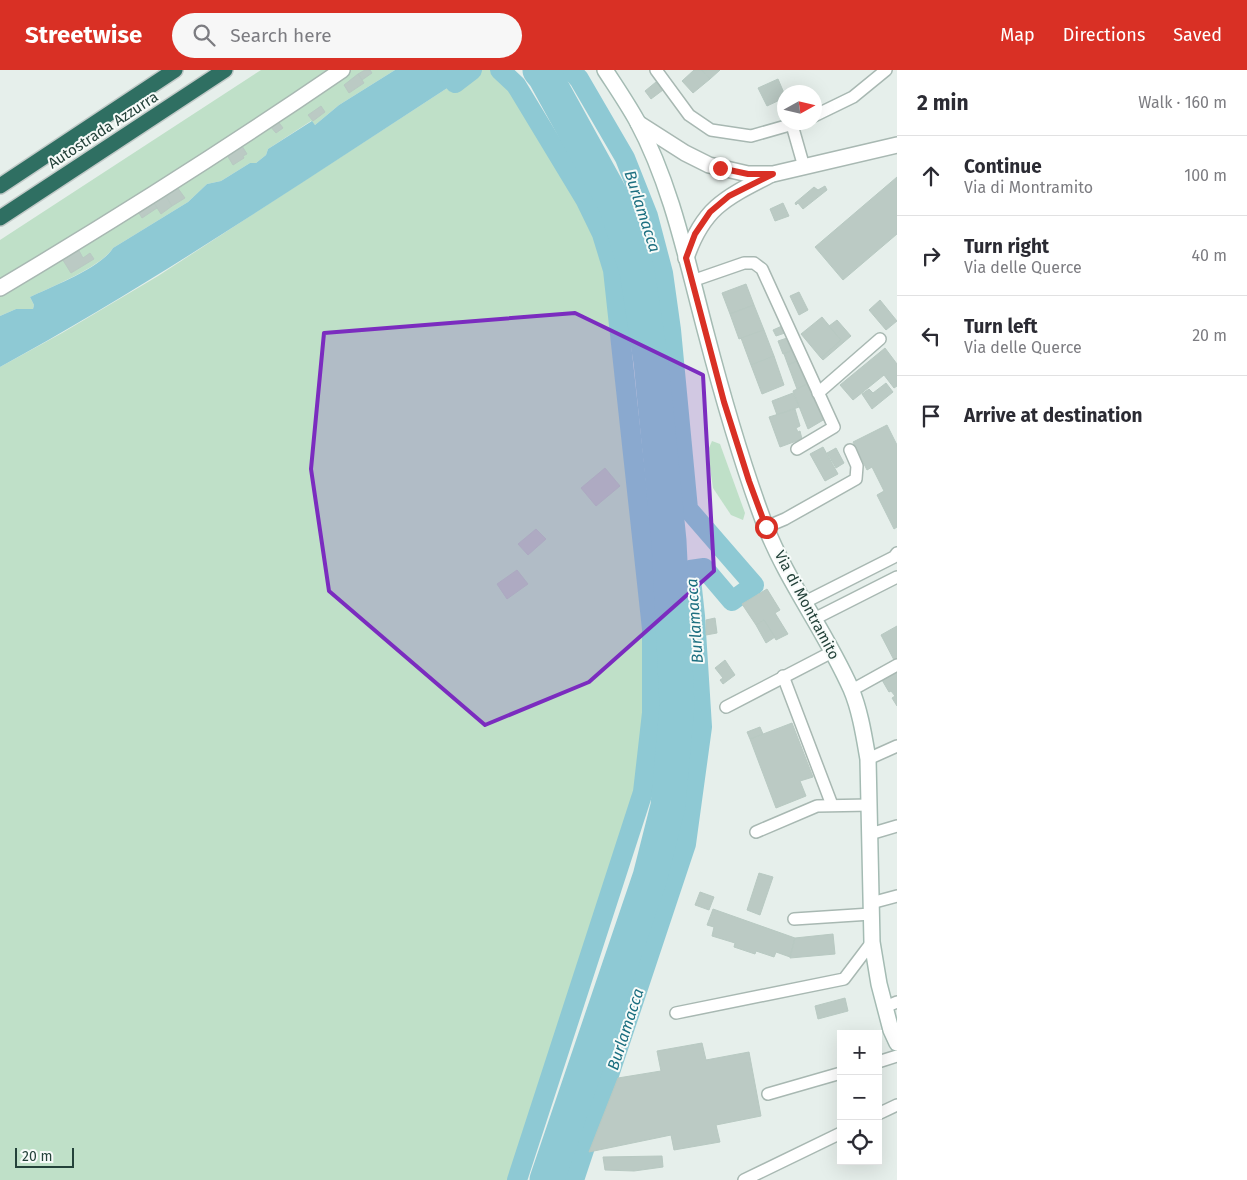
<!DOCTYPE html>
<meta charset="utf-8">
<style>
body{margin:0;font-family:"Fira Sans",sans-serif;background:#f7f7f7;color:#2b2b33}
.controls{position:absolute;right:15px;bottom:15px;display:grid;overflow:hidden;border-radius:0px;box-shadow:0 5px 20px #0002}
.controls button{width:45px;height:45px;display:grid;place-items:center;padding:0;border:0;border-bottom:1px solid #e1e1e2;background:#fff;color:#2b2b33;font:25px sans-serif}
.compass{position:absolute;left:777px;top:15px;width:45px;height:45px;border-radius:50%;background:#fff;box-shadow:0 5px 20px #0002;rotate:82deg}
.scale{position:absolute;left:15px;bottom:12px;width:59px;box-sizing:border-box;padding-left:5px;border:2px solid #24423a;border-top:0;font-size:14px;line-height:18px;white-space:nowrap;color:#24423a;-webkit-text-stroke:4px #f7fbf9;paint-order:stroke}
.stop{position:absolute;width:15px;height:15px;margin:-11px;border:4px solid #d93025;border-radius:50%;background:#fff}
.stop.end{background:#d93025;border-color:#fff;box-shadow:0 1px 5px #0008}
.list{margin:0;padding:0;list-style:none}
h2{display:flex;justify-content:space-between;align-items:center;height:65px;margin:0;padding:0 20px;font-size:21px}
h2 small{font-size:16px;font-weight:400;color:#7c7c81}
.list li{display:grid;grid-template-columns:32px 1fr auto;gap:15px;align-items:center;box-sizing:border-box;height:80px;padding:0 20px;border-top:1px solid #e1e1e2}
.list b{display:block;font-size:19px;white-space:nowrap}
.list p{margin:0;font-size:16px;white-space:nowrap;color:#7c7c81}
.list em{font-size:16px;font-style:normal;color:#7c7c81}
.icon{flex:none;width:28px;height:28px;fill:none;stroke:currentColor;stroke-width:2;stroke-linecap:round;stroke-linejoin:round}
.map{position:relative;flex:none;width:897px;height:1110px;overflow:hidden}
header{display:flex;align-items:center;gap:30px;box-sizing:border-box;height:70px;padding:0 25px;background:#d93025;color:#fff}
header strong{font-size:24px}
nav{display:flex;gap:28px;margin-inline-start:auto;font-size:18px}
.search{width:350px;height:45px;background:#f7f7f7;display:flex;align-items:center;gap:12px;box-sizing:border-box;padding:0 18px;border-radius:28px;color:#7c7c81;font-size:19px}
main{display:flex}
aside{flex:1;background:#fff}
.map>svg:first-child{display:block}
</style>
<header>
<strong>Streetwise</strong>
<div class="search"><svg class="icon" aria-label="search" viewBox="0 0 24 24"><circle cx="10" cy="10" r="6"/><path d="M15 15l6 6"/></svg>Search here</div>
<nav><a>Map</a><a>Directions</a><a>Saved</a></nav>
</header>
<main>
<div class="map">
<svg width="897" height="1110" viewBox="0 0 897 1110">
<rect width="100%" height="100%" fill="#e6efeb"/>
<g fill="#bfe0c8">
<path d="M261 0H395L339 35 315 55 311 51 268 79 266 85 256 93H250L221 111 207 114 188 132 113 178C101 197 51 217 30 227L34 235 33 239H16L0 246V170Z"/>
<polygon points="472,0 500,0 516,15 585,129 602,164 613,200 652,559 652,643 643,722 517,1110 0,1110 0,297 62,263 158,206 455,13"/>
<polygon points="712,371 720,374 745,443 743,450 731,445 713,418 710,398 709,378"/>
</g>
<path fill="#8ec9d4" d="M395 0H447L455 13C305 110 157 211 0 297V246L16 239H33L34 235 30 227C51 217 101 198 113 178L188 132 207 114 221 111 250 93H256L266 85 268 79 312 51 315 55 339 35Z"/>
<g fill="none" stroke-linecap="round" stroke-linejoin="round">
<g stroke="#8ec9d4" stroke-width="20">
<polyline points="447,0 455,13 472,0"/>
<polyline points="500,0 516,15 585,129 602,164 613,200 652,559 652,643 643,722 517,1110"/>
<polyline points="571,0 579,9 625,88 648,146 663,203 671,260 688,439 754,515 732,531 704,498 690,500 695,546 702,657 686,774 574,1110"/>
</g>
<polyline stroke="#8ec9d4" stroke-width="35" points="540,0 545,6 616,135 637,201 651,292 669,471 677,636 668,736 650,807 547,1110"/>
</g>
<g fill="#bbcac4" stroke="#b8c9c2">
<polygon points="365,0 370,0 372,3 362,10 358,4"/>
<polygon points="694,0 702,0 710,9 693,23 682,11"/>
<polygon points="702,0 720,0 710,9"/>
<polygon points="358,4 364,13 349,23 344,15"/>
<polygon points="778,9 784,23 784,28 767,36 758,18"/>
<polygon points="656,12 663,20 651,29 645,21"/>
<polygon points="321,36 325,42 313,51 308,45"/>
<polygon points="277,50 283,58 276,63 269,55"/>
<polygon points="242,76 247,84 243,86 244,88 233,95 227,85"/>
<polygon points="897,107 897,164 843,210 815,177"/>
<polygon points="825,116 827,120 803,139 798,133 796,135 795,133 814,117 818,120"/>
<polygon points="177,117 185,128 172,136 165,125"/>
<polygon points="165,125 172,136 161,144 154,133"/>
<polygon points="154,133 157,138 142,148 139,143"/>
<polygon points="783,133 789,146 775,151 770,139"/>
<polygon points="77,177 83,188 90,183 94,189 71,203 61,187"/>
<polygon points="746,214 754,235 730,244 722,223"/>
<polygon points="799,222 808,240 799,245 790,226"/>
<polygon points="880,230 897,251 886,260 869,240"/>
<polygon points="754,235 764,260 739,269 730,244"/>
<polygon points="822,247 841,270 821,288 801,264"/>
<polygon points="837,250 851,266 823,290 821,288 841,270 829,256"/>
<polygon points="782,256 785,263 776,266 773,260"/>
<polygon points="764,260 774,286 751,295 741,268"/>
<polygon points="787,268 793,280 783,284 778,271"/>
<polygon points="885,278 897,294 897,316 894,318 884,305 853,330 840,315"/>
<polygon points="793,280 797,291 788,295 784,284"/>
<polygon points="774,286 784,315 762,324 751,295"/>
<polygon points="797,291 807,314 797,319 788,295"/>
<polygon points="886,313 893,322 872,339 862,324 869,319 873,323"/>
<polygon points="807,314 825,349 808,359 793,321"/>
<polygon points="793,323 799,337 777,345 772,331"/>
<polygon points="795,339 800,356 796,358 798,362 800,361 802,369 780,377 769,347"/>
<polygon points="887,355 897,375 897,457 894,459 877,425 884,421 872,397 867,400 853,372"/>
<polygon points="823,377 838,404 825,411 810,384"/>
<polygon points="836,378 844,393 836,398 827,383"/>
<polygon points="605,398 620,416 596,436 581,418"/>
<polygon points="536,459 546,469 528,485 518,474"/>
<polygon points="517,500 528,514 507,529 497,514"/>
<polygon points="767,519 780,540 775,543 788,564 776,570 764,550 756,555 742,534"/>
<polygon points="715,548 717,563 706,565 706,550"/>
<polygon points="764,550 775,567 766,573 756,555"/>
<polygon points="897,556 897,592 894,590 881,565"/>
<polygon points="725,590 735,605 723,614 720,610 723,608 715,598"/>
<polygon points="897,602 897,636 892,628 895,626 891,621 889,622 882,610"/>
<polygon points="792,653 813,707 800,711 806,726 776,738 750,669"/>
<polygon points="760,657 763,664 750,669 747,662"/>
<polygon points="759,803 773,807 760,845 747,840"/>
<polygon points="700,822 714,827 709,840 695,835"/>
<polygon points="713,839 795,868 790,887 776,882 774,887 756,881 755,884 734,877 735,873 712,866 714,857 707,855"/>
<polygon points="833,864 835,884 790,888 795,868"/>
<polygon points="845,928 848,941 818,949 815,936"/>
<polygon points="702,973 706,990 749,982 761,1046 716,1055 720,1072 674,1080 671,1065 589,1082 618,1008 661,1001 657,981"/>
<polygon points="662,1086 663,1097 634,1101 605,1100 603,1087"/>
</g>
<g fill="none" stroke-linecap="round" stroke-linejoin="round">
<g stroke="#a8b8b2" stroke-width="14">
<g id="service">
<polyline points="656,0 689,45 711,60 751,66 800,52"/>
<polyline points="814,46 853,27 886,0"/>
<polyline points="792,55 804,97"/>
<polyline points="692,211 744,193 754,193 762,199 834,357 797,379"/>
<polyline points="818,323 880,269"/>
<polyline points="766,457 785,449 856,409 857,396 850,380"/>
<polyline points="805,532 894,487 897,483"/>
<polyline points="814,549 897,507"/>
<polyline points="783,606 832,735"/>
<polyline points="852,620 897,595"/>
<polyline points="726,637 832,582"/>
<polyline points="868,689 897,676"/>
<polyline points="756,762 817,736 870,735"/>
<polyline points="870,764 897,756"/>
<polyline points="871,833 897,826"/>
<polyline points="794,849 871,844"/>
<polyline points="885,937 897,932"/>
<polyline points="676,943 844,909 872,872"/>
<polyline points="878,992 897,986"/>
<polyline points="768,1024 841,1003"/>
<polyline points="878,1044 897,1035"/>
<polyline points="744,1110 841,1063"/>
</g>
</g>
<g stroke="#a8b8b2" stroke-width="18">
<g id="minor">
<polyline points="638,53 685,83 709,95 748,104 773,104 897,75"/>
<path d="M686 188C703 138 725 128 770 105"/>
<path d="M0 218C116 149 231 76 342 0"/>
</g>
</g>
<g stroke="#a4bbb3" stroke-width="18">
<path id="secondary" d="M605 0C616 17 627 33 637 51 672 116 687 192 706 263 723 328 741 392 765 455 787 512 826 562 851 619 860 640 864 666 868 689L872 872 879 914 891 960 897 973"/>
</g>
<g stroke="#c2cac8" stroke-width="18">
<g id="motorway">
<polyline points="0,116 175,0"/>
<polyline points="0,148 225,0"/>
</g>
</g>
<use href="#service" stroke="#fff" stroke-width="11"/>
<use href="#minor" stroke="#fff" stroke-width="15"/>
<use href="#secondary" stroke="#fff" stroke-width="15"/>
<use href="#motorway" stroke="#2f6f62" stroke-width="15"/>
</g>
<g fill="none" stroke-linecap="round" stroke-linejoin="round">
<polyline stroke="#d93025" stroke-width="6" points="720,98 748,104 773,104 729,126 710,142 695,164 686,188 724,332 749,411 766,457"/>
</g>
<path fill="#7b2cbf" fill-opacity="0.2" stroke="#7b2cbf" stroke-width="4" stroke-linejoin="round" d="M575 243 703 305 714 501 589 612 485 655 329 521 311 399 324 263Z"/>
<g text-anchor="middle" stroke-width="4" stroke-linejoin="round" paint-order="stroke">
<g font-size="15" fill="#24423a" stroke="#f7fbf9">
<text transform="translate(103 60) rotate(-33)" y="5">Autostrada Azzurra</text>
<text transform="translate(807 535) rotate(62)" y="5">Via di Montramito</text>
</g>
<g font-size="16" font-style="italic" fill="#1c6f80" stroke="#f7fbf9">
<text transform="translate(643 141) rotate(72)" y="6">Burlamacca</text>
<text transform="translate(694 551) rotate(-94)" y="6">Burlamacca</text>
<text transform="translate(625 959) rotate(-72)" y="6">Burlamacca</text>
</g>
</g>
</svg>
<div class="controls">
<button>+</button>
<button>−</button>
<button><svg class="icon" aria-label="locate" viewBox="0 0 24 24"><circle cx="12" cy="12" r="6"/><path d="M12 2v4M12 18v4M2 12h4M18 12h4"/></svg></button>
</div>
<svg class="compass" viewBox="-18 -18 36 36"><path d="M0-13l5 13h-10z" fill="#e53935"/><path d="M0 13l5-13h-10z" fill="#7c7c81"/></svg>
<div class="scale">20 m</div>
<div class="stop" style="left:766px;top:457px"></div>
<div class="stop end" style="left:720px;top:98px"></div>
</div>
<aside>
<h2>2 min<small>Walk · 160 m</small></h2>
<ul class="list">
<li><svg class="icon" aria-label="ahead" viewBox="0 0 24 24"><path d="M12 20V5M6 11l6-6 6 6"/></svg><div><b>Continue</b><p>Via di Montramito</p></div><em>100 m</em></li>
<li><svg class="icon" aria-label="right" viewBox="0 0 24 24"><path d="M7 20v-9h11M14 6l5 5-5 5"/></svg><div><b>Turn right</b><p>Via delle Querce</p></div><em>40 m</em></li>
<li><svg class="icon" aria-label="left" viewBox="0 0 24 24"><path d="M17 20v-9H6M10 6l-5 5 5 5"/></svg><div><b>Turn left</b><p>Via delle Querce</p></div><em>20 m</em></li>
<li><svg class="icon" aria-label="arrive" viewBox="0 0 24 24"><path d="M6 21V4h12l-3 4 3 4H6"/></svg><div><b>Arrive at destination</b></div></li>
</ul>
</aside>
</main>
